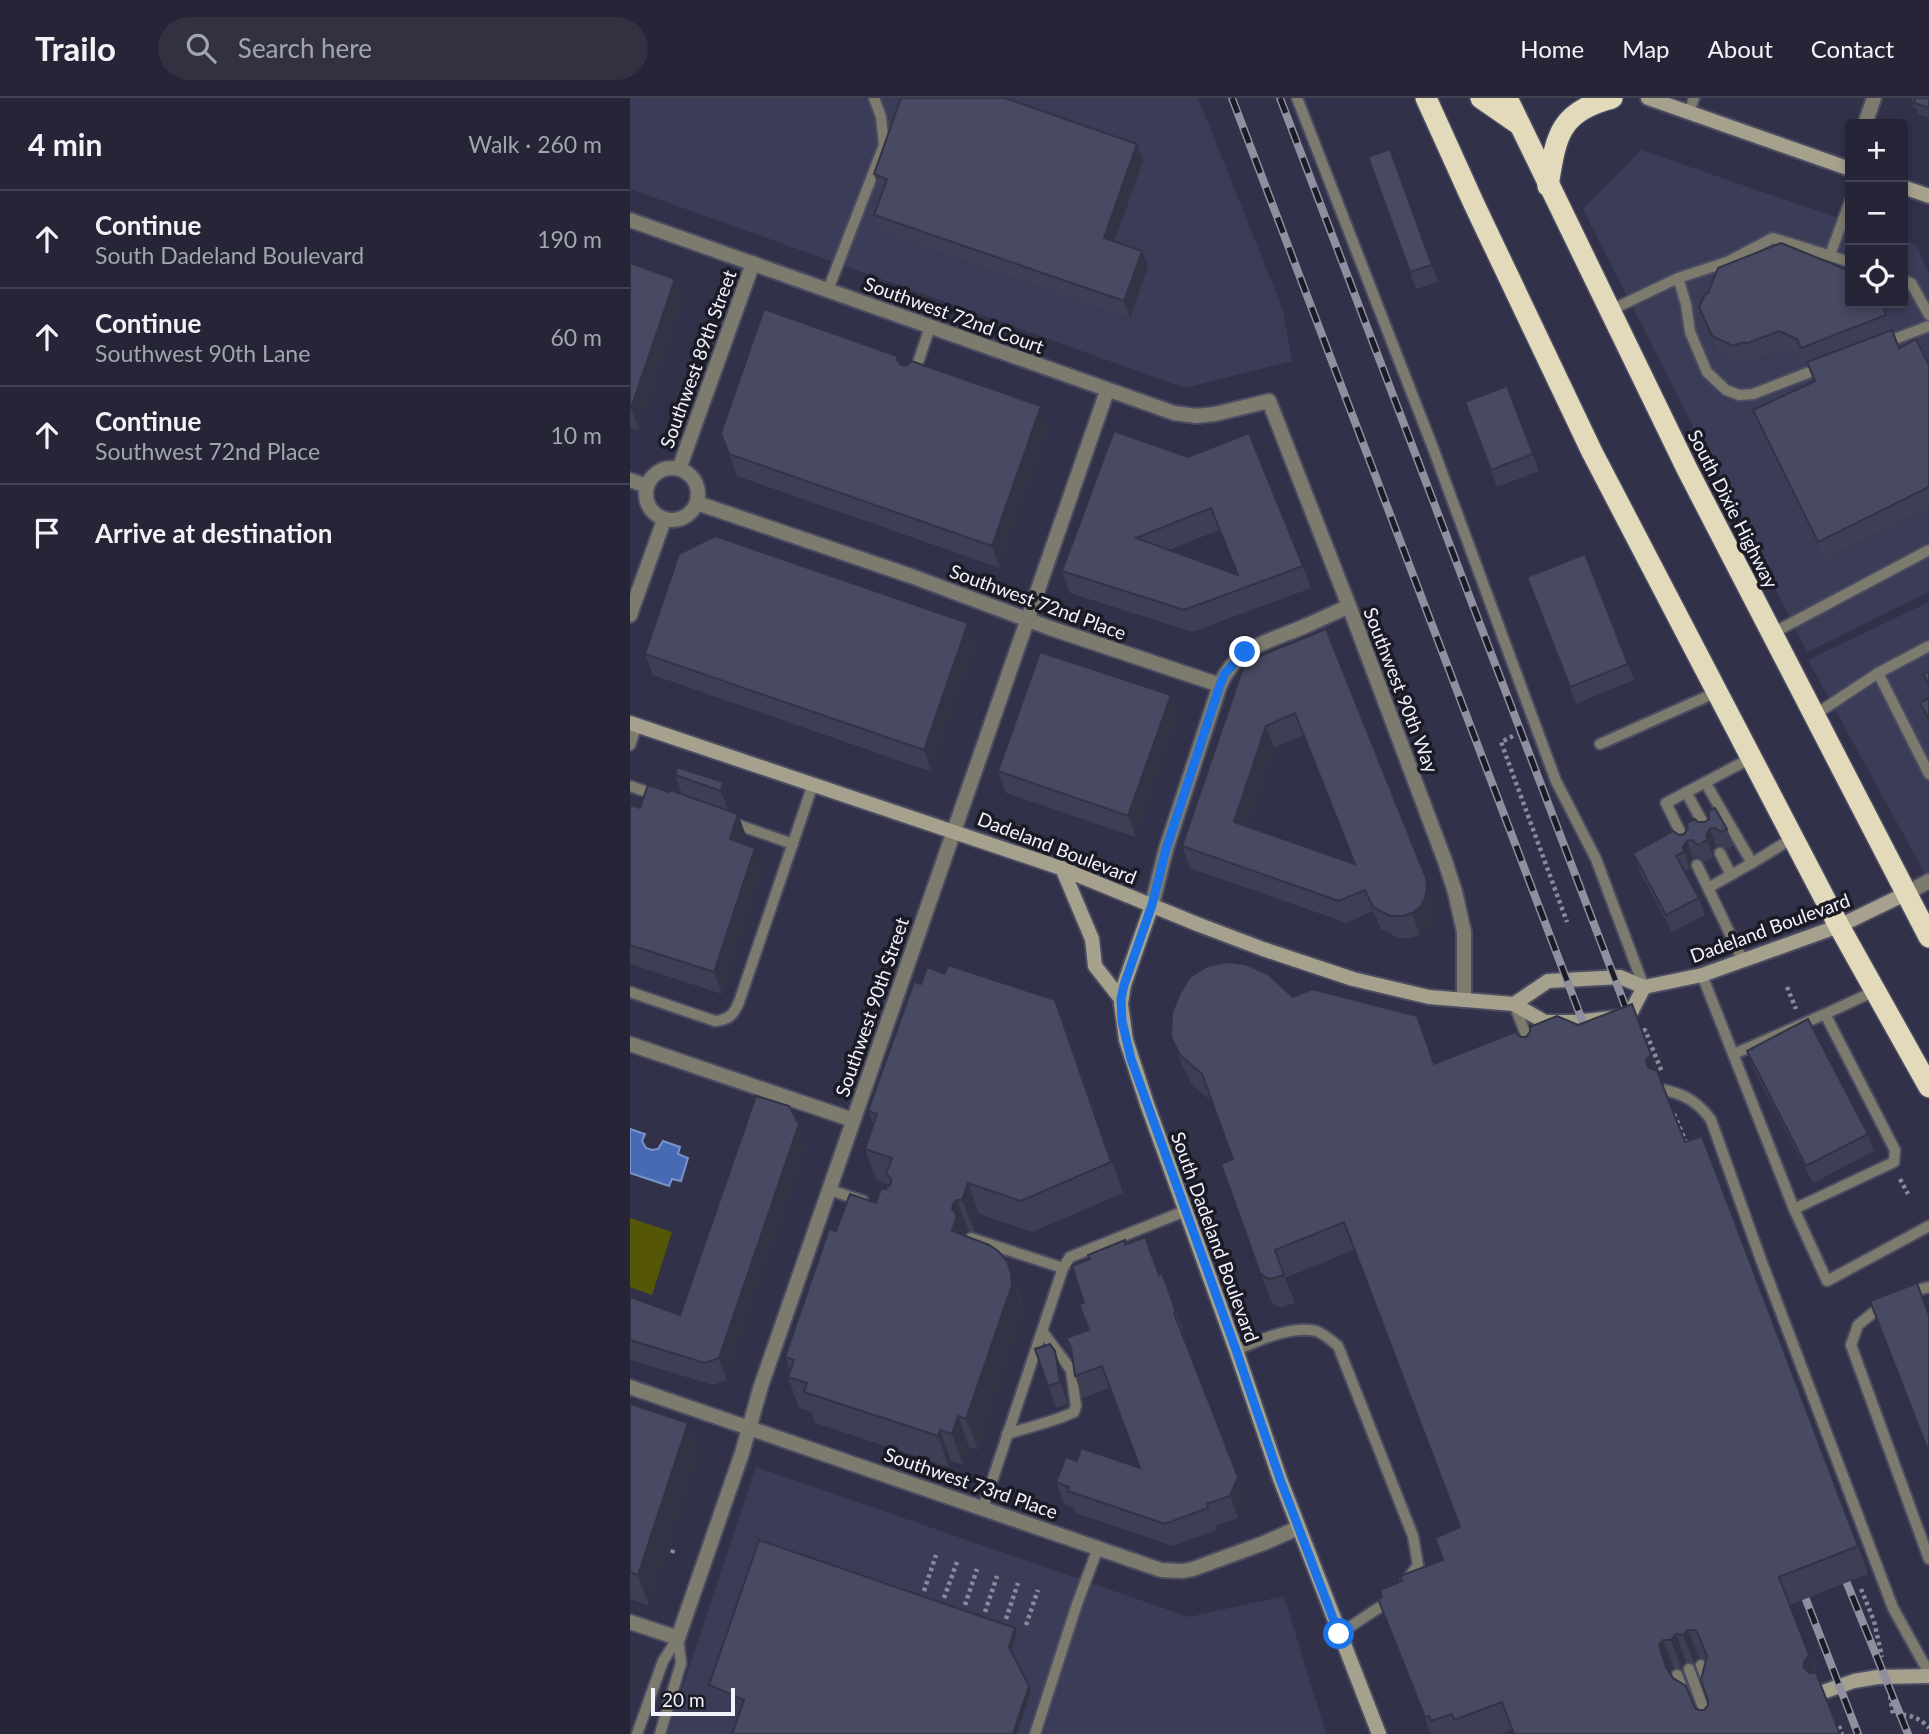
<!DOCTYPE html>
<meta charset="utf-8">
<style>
body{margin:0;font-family:Lato,sans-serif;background:#313142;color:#f1f3f6}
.controls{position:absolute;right:21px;top:21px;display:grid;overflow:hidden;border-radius:7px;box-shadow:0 4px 10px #0003}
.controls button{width:63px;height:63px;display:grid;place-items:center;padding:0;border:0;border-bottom:2px solid #424252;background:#252537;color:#f1f3f6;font:35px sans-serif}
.scale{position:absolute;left:21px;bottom:18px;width:84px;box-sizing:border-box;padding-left:7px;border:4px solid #f3f3fd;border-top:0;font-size:19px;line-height:24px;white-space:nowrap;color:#f3f3fd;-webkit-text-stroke:5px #1a1b25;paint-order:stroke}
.stop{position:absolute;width:21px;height:21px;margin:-16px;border:5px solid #1a73e8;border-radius:50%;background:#fff}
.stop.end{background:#1a73e8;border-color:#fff;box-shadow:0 2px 7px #0008}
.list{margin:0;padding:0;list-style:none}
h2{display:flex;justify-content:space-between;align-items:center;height:91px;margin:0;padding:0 28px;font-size:30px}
h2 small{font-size:23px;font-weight:400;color:#a3a5ad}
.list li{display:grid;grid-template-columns:46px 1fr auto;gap:21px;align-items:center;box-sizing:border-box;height:98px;padding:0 28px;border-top:2px solid #424252}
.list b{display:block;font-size:26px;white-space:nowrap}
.list p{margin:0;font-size:23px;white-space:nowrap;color:#a3a5ad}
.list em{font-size:23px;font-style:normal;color:#a3a5ad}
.icon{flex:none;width:38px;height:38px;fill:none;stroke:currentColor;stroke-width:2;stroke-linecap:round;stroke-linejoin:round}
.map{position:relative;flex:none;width:1299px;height:1636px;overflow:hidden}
header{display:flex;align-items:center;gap:42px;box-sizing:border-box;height:98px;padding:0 35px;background:#252537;border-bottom:2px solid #424252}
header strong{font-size:33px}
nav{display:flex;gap:38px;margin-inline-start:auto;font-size:24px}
.search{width:490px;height:63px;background:#313142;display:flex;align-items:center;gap:18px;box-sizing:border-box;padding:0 24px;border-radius:38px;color:#a3a5ad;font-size:26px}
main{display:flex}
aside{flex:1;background:#252537}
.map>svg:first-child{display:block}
</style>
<header>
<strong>Trailo</strong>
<div class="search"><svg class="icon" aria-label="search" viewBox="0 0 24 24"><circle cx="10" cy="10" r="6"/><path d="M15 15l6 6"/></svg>Search here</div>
<nav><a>Home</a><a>Map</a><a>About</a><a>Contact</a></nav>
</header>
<main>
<aside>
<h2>4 min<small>Walk · 260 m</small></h2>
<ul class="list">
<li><svg class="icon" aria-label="ahead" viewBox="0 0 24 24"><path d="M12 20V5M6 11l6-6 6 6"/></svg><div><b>Continue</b><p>South Dadeland Boulevard</p></div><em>190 m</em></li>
<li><svg class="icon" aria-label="ahead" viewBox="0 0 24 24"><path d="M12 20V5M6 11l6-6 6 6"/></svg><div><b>Continue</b><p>Southwest 90th Lane</p></div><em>60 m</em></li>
<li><svg class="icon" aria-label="ahead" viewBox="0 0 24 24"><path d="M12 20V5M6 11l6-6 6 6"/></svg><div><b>Continue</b><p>Southwest 72nd Place</p></div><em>10 m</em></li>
<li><svg class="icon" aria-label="arrive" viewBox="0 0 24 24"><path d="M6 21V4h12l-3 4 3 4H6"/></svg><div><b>Arrive at destination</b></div></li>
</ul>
</aside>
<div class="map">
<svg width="1299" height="1636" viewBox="0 0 1299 1636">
<rect width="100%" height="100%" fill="#313149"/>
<g fill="#3b3c58">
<polygon points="0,0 568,0 653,212 662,263 555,290 0,91"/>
<polygon points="1011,52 1220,124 1220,205 1273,205 1273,142 1286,146 1299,176 1299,494 1177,554 953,111"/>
<polygon points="1299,504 1299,783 1178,562"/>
<polygon points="126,1369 559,1519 654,1498 696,1636 37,1636"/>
</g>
<polygon fill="#555706" points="0,1120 42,1134 22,1197 0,1189"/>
<polygon fill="#476ab5" stroke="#7b93cb" stroke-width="2" points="0,1031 15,1036 12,1043 16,1050 22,1052 28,1051 33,1043 50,1049 48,1056 58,1060 51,1083 42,1081 39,1088 0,1075"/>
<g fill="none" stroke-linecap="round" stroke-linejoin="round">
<g stroke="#4c4c62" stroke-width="14">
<g id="lane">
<polyline points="667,0 803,350 926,683 966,761 1014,889"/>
<polyline points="1059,15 1064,0"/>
<polyline points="1200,157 1220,103"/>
<polyline points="1048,180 1056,206 1060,234 1077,274 1096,292 1109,297 1123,296 1193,269"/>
<polyline points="1273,182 1281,185 1299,217"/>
<polyline points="198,192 254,47 251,19 244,0"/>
<polyline points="979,213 1048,180 1097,164 1143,140 1220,164"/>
<polyline points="1254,245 1299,228"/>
<polyline points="284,276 300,229"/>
<polyline points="1141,536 1299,452"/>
<polyline points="1299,548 1248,575 1299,676"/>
<polyline points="1183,618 1248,575"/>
<polyline points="970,646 1087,594"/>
<polyline points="0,647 7,627"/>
<polyline points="1075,684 1122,765 1078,790"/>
<polyline points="0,688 29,698"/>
<polyline points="1056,694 1078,734"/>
<polyline points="100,724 163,746"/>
<polyline points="1056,746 1036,705 1121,660"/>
<polyline points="1090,755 1101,777"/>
<polyline points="1122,765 1163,740"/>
<polyline points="1067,767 1113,863"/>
<polyline points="1072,877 1164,1111 1197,1183 1299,1128"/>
<path d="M0 894 85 923C99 922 104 916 109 904L183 686"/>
<polyline points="884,906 901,950"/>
<polyline points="1104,956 1195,916"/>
<path d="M1034 992C1055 996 1069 1005 1081 1022L1131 1162 1263 1510 1299 1575"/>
<polyline points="200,1092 233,1103"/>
<polyline points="1164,1111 1264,1064 1265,1052 1195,916 1245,893"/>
<polyline points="341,1140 433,1170"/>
<polyline points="1276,1195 1299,1189"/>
<polyline points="1255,1205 1228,1227 1221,1247 1299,1461"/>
<path d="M606 1252C628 1243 661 1227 686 1233 693 1235 702 1243 708 1248L783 1438 788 1467 776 1483"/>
<path d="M377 1336C399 1329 423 1324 444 1314L446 1308 441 1272 412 1233"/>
<polyline points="353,1410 433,1170 440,1159 555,1113"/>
<polyline points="709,1536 762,1501"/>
<polyline points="1071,1567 1078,1584"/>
<polyline points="1059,1571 1078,1623"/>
<polyline points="1047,1577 1055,1597"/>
<polyline points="7,1636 33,1563 48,1540"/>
<polyline points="30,1636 51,1565 48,1540"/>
<polyline points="405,1636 447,1506 468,1450"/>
</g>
</g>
<g stroke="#4c4c62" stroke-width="18">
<g id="street">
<polyline points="1235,26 1244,0"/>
<polyline points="0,122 544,315 566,318 585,316 639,303 719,508 815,763 825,794 834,834 834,902"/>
<circle cx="42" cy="396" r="26"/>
<polyline points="49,371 123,165"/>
<polyline points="0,382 17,388"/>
<path d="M67 405 281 478 420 530 590 587C607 548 638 544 673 529 689 522 704 515 719 508"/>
<polyline points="0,517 34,422"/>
<polyline points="1275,796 1299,783"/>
<polyline points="522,807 536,751 590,587"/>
<polyline points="0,946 223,1022"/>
<polyline points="0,1289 531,1472 553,1473 563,1471 634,1445 668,1430"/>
<polyline points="0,1524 48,1540 112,1355 131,1288 477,293"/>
</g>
</g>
<g stroke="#4c4c62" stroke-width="18">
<g id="secondary">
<polyline points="1018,0 1220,71"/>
<polyline points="1273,89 1299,98"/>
<polyline points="0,625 428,769 567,826 633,851 723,881 799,899 884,906 915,924 945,924 999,918 1014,889"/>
<polyline points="432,770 462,841 465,868 491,901"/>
<polyline points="522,807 494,887 491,906 496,942 517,1006 606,1252 650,1381 749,1636"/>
<polyline points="884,906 918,883 990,879 1014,889 1072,877 1209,828 1275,796"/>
<polyline points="1193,1594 1224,1583 1248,1579 1299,1578"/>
</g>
</g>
<g stroke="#4c4c62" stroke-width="24">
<g id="highway">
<polyline points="796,0 844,106 962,354 1209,828 1299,989"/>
<polyline points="851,0 890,27"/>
<polyline points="877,0 1057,371 1299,839"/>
<path d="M918 88C926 39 928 14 982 0"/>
</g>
</g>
<g stroke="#8a8a9b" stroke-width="4.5" stroke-dasharray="3.5 3.5" stroke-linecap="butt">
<polyline points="883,638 871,644 937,824"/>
<polyline points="1157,889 1166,911"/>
<polyline points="1013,933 1015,932 1032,974"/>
<polyline points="1044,1016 1057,1047"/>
<polyline points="1270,1081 1278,1096"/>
<polyline points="42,1455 44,1450"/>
<polyline points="1231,1491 1244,1523 1252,1559"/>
<polyline points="294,1493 306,1457"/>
<polyline points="314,1500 327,1464"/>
<polyline points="335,1507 347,1471"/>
<polyline points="355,1514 367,1478"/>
<polyline points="376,1521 388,1485"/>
<polyline points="396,1527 408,1492"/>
<path d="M1260 1598 1263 1616C1279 1617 1288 1618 1299 1630"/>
<polyline points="1209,1628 1212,1636"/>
</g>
<use href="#lane" stroke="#7d7a6e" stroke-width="10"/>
<use href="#street" stroke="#7d7a6e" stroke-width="14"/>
<use href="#secondary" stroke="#a6a18d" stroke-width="14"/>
<use href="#highway" stroke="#e3dabc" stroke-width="21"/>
<g stroke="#8f8fa0" stroke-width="8">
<g id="rail">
<polyline points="602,0 960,943"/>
<polyline points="650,0 1002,926"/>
<polyline points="1210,1468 1278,1636"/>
<polyline points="1168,1481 1228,1636"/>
</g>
</g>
<use href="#rail" stroke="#1a1b25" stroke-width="5" stroke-dasharray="16" stroke-linecap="butt"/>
</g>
<g fill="#3e3f54" fill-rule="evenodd">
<polygon points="1281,0 1299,0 1299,20 1288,16 1286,10 1284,10"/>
<polygon points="760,51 808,184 786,191 738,59"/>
<polygon points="513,63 485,143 512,153 518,169 500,220 250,133 244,117 252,94 250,93 244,76"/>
<polygon points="0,165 45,181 53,203 9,332 0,329"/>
<polygon points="1252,205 1269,250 1299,267 1299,409 1194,461 1130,329 1123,312 1185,284 1178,266 1177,267 1174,258 1155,250 1121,263 1120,260 1110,264 1088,255 1069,209"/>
<polygon points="269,265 271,267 419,330 370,470 107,378 91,335"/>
<polygon points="877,288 909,373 867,389 841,321"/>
<path d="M484 333 673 468 681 490 562 534 440 495 432 473ZM589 432 607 477 539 452Z"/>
<polygon points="903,496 998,566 1004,582 946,606"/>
<path d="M696 531 804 801 805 811 803 822 798 831 790 837 780 840H768L751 831 743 813 717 825 560 770 552 748ZM673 637 724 766 618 729 644 650Z"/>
<polygon points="346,547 302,674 23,577 15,556"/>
<polygon points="541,597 549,619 506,739 376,695 368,673"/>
<polygon points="1299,600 1299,627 1290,605"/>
<polygon points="45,677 93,684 101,706 99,713 108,716 116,738 113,746 133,772 92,896 0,866 0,707 10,710 52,696"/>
<polygon points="1068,724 1075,724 1097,731 1103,748 1097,751 1091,747 1086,748 1082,754 1083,759 1074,764 1068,759 1063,760 1059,766 1060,771 1055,774 1069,800 1075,817 1042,834 1009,772 1003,755 1049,737 1054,736"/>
<path d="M663 899 804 966 891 939 948 927 1002 906 1055 1044 1228 1448 1238 1476 1160 1507 1210 1636 882 1632 871 1636H801L748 1501 752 1499 771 1483 770 1478 813 1462 830 1429 724 1152 655 1180 665 1205 651 1209 646 1208 641 1203 591 1066 603 1061 582 1004 561 985 552 967 541 939ZM1069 1560H1075L1076 1562 1078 1607 1074 1612H1069L1065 1610 1040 1575 1044 1570H1051L1056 1564 1064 1565Z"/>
<polygon points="437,933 493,1095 402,1134 349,1116 344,1133 339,1133 335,1136 389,1194 392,1206 393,1218 348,1352 339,1349 333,1367 321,1363 319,1369 185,1325 181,1314 169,1310 158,1279 160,1273 155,1259 206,1133 246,1105 256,1091 260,1087 246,1082 235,1051 243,1026 238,1013"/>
<polygon points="1117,953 1238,1036 1244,1053 1183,1085 1123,970"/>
<polygon points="177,1048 97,1282 83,1287 0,1262 0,1199 50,1217"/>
<polygon points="495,1142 496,1146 529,1177 532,1175 554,1236 552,1237 616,1401 608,1420 585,1428 586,1432 543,1448 446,1415 444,1410 434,1406 426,1384 447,1363 510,1370 480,1290 453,1300 445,1278 442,1258 436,1240 459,1232 454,1205 460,1161"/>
<polygon points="405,1251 433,1275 438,1306 426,1310"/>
<polygon points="0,1306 58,1325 70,1356 19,1508 0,1501"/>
<polygon points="385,1530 387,1536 381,1553 401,1594 387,1636 102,1636 112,1606 81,1592 79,1587"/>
</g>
<g fill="#323345">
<polygon points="507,46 513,63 480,156 474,140"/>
<polygon points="512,153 518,169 500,220 494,203"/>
<polygon points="45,181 53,203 9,332 1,310"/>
<polygon points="411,308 419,330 370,470 362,448"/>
<polygon points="338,525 346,547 302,674 294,652"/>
<polygon points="541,597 549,619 506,739 498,718"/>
<polygon points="636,628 644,650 612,746 604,724"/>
<polygon points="93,684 101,706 99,715 91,693"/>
<polygon points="108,716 116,738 108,763 100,741"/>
<polygon points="1080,731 1086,748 1082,754 1083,759 1076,737"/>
<polygon points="1057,743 1063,760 1059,766 1060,771 1053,749"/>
<polygon points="125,750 133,772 92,896 84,874"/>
<polygon points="796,780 804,801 805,811 803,822 798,831 790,837 782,815"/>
<polygon points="1021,957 1031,985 1017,967 1016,962"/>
<polygon points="169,1026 177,1048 97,1282 89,1260"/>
<polygon points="338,1085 349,1116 344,1133 332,1102"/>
<polygon points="327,1102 339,1133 335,1136 339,1148 322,1133 323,1106"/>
<polygon points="377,1163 392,1206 393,1218 348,1352 336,1321"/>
<polygon points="425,1253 433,1275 438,1306 430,1284"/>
<polygon points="328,1318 339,1349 333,1367 322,1336"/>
<polygon points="58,1325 70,1356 19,1508 8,1477"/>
<polygon points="310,1332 321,1363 319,1369 308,1338"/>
<polygon points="608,1379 616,1401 608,1420 600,1398"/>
<polygon points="385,1530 387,1536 381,1554 379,1549"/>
<polygon points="1058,1532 1069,1560 1064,1565 1053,1537"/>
<polygon points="1046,1536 1056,1564 1051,1570 1041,1542"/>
<polygon points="1033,1542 1044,1570 1039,1575 1036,1569 1029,1547"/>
<polygon points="2,1545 10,1567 0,1597 0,1552"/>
<polygon points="1179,1557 1189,1585 1174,1570 1174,1564"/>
<polygon points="399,1588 401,1594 387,1636 383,1636"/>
</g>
<g fill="#484962" stroke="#323345" stroke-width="2" fill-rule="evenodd">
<polygon points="271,0 375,0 507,46 474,140 512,153 494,203 244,117 257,81 244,76"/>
<polygon points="1285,0 1299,0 1299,10 1284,5"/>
<polygon points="760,51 802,167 780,174 738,59"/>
<polygon points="1151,145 1220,173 1220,205 1252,205 1256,217 1171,250 1167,241 1149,233 1115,246 1114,244 1103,248 1082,238 1069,209 1075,196 1078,195 1088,170"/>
<polygon points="0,165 45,181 1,310 0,309"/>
<polygon points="134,211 267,258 267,262 271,267 276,268 281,263 411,308 362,448 99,356 91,335"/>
<polygon points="1262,232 1269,250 1286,241 1299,267 1299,389 1188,444 1123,312 1185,283 1177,264"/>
<polygon points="877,288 903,356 861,372 835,304"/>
<path d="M484 333 558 359 619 335 673 468 554 512 432 473ZM581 410 608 477 506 440Z"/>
<polygon points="85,438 338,525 294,652 15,556 49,456"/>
<polygon points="955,456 998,566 940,589 897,479"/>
<path d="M696 531 796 780 797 789 795 800 790 809 782 815 772 818H760L743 809 735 792 709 803 552 748 615 564ZM665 615 725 766 604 724 636 628Z"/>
<polygon points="410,554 541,597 498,718 368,673"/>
<polygon points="1299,573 1299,587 1293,576"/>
<polygon points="1299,600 1299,621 1290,605"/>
<polygon points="47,669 93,684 91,693 45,677"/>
<polygon points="18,687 39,694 40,692 108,716 100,741 125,750 84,874 0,847 0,707 10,710"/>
<polygon points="1085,710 1097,731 1091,734 1085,730 1080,731 1076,737 1077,742 1068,747 1062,742 1057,743 1053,749 1054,754 1046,758 1069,800 1036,817 1003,755 1043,733 1049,737 1054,736 1058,730 1057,725 1065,721 1068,724 1075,724 1079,721 1079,713"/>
<path d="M597 864 615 866 638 876 663 899 682 891 787 918 804 966 885 934 891 939H896L900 934V929L927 918 948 927 1002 906 1021 957 1016 962 1017 967 1019 970 1027 973 1055 1044 1072 1038 1228 1448 1149 1479 1179 1557 1174 1564V1570L1180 1575H1186L1210 1636H884L872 1604 824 1622 822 1616 801 1623 799 1618 795 1619 748 1501 752 1499 750 1492 772 1483 770 1478 813 1462 805 1440 830 1429 714 1124 645 1152 654 1177 641 1181 636 1180 630 1175 591 1066 603 1061 572 976 550 957 541 939 542 915 550 895 560 879 578 868ZM1058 1532H1065L1068 1536 1077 1558 1071 1582 1078 1603V1607L1074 1612H1069L1065 1610 1056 1588 1043 1580 1036 1569 1029 1547 1033 1542H1041L1046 1536 1053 1537Z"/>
<polygon points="318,867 425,902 481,1064 391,1103 338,1085 332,1102 327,1102 323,1106 322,1111 327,1117 322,1133 359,1147 368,1153 377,1163 381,1175 382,1187 336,1321 328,1318 322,1336 310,1332 308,1338 174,1294 177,1285 158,1279 164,1262 155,1259 199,1131 206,1133 220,1096 246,1105 251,1091 256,1091 261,1086 261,1081 256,1076 262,1060 235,1051 247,1016 238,1013 284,884 291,886 297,869 315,876"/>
<polygon points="1178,921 1238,1036 1176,1068 1117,953"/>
<polygon points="126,998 159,1008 169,1026 89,1260 75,1265 0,1242 0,1199 50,1217"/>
<polygon points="515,1139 529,1177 532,1175 546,1214 544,1215 608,1379 600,1398 577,1406 578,1410 535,1426 438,1393 439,1389 426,1384 436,1359 447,1363 451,1350 510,1370 472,1268 445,1278 441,1249 436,1240 459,1232 449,1206 454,1205 442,1168 460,1161 458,1157 495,1142 495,1147"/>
<polygon points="1287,1185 1299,1217 1299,1355 1240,1203"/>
<polygon points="420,1246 425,1253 430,1284 418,1288 405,1251"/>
<polygon points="0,1306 58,1325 8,1477 0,1474"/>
<polygon points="129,1442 385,1530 379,1549 399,1588 383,1636 102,1636 114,1602 79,1587"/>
</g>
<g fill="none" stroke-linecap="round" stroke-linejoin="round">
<polyline stroke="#1a73e8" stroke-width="9" points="615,554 595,575 590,587 536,751 522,807 494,887 491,901 492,923 501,961 606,1252 650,1381 709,1536"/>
</g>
<g text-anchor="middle" stroke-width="7" stroke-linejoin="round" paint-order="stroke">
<g font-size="19" fill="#f3f3fd" stroke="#1a1b25">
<text transform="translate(324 217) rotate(20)" y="7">Southwest 72nd Court</text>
<text transform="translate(68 261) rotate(-70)" y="7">Southwest 89th Street</text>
<text transform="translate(1103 411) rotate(63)" y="7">South Dixie Highway</text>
<text transform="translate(408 504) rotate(20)" y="7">Southwest 72nd Place</text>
<text transform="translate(771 592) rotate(69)" y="7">Southwest 90th Way</text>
<text transform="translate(427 750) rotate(21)" y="7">Dadeland Boulevard</text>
<text transform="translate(1140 830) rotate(-20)" y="7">Dadeland Boulevard</text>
<text transform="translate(242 909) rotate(-71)" y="7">Southwest 90th Street</text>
<text transform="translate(585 1139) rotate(70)" y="7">South Dadeland Boulevard</text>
<text transform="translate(341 1385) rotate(19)" y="7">Southwest 73rd Place</text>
</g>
</g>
</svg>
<div class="controls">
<button>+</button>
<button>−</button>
<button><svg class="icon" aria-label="locate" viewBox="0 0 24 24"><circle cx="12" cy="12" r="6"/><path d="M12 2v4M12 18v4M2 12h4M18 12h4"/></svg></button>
</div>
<div class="scale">20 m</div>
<div class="stop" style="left:709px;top:1536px"></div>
<div class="stop end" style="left:615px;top:554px"></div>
</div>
</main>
